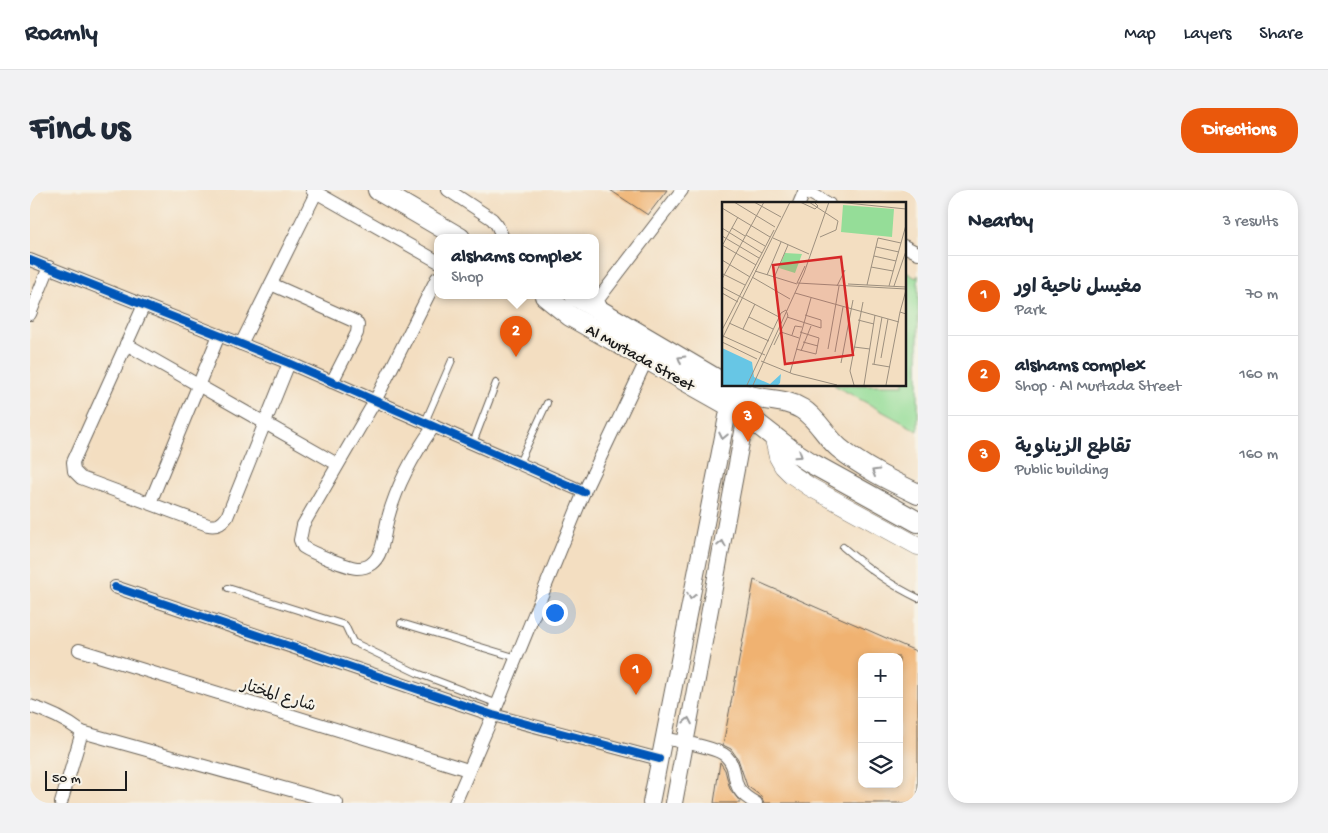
<!DOCTYPE html>
<meta charset="utf-8">
<style>
body{margin:0;font-family:"Gochi Hand","Playpen Sans Arabic",sans-serif;background:#f2f2f3;color:#1f2937}
.controls{position:absolute;right:15px;bottom:15px;display:grid;overflow:hidden;border-radius:10px;box-shadow:0 2px 8px #0003}
.controls button{width:45px;height:45px;display:grid;place-items:center;padding:0;border:0;border-bottom:1px solid #e0e1e3;background:#fff;color:#1f2937;font:25px sans-serif}
.scale{position:absolute;left:15px;bottom:12px;width:82px;box-sizing:border-box;padding-left:5px;border:2px solid #1c1c1c;border-top:0;font-size:14px;line-height:18px;white-space:nowrap;color:#1c1c1c;-webkit-text-stroke:4px #f7f3e8;paint-order:stroke}
.you{position:absolute;left:524px;top:422px;width:18px;height:18px;margin:-12px;border:4px solid #fff;border-radius:50%;background:#1a73e8;box-shadow:0 0 0 8px #1a73e833}
.badge{display:grid;place-items:center;width:32px;height:32px;border-radius:50%;background:#ea580c;color:#fff;font-size:16px;font-weight:700}
.pin{position:absolute;translate:-50% -41px;filter:drop-shadow(0 1px 2px #0008)}
.pin::after{content:'';position:absolute;top:26px;width:18px;height:15px;background:inherit;clip-path:polygon(0 0,100% 0,50% 100%)}
.popup{position:absolute;left:404px;top:44px;width:165px;height:65px;box-sizing:border-box;display:grid;place-content:center;border-radius:10px;background:#fff;filter:drop-shadow(0 1px 4px #0005);font-size:16px;white-space:nowrap;color:#747a83}
.popup b{font-size:19px;color:#1f2937}
.popup::after{content:'';position:absolute;left:50%;top:100%;margin-left:-10px;border:10px solid transparent;border-top-color:#fff}
.list{margin:0;padding:0;list-style:none}
h2{display:flex;justify-content:space-between;align-items:center;height:65px;margin:0;padding:0 20px;font-size:21px}
h2 small{font-size:16px;font-weight:400;color:#747a83}
.list li{display:grid;grid-template-columns:32px 1fr auto;gap:15px;align-items:center;box-sizing:border-box;height:80px;padding:0 20px;border-top:1px solid #e0e1e3}
.list b{display:block;font-size:19px;white-space:nowrap}
.list p{margin:0;font-size:16px;white-space:nowrap;color:#747a83}
.list em{font-size:16px;font-style:normal;color:#747a83}
.icon{flex:none;width:28px;height:28px;fill:none;stroke:currentColor;stroke-width:2;stroke-linecap:round;stroke-linejoin:round}
.map{position:relative;flex:none;width:888px;height:613px;overflow:hidden;border-radius:20px}
header{display:flex;align-items:center;gap:30px;box-sizing:border-box;height:70px;padding:0 25px;background:#fff;border-bottom:1px solid #e0e1e3}
header strong{font-size:24px}
nav{display:flex;gap:28px;margin-inline-start:auto;font-size:18px}
.intro{display:flex;align-items:center;justify-content:space-between;box-sizing:border-box;height:120px;padding:0 30px}
h1{margin:0;font-size:35px}
.button{padding:12px 22px;border-radius:20px;background:#ea580c;color:#fff;font-size:18px;font-weight:700}
main{display:flex;gap:30px;padding:0 30px}
aside{flex:1;background:#fff;border-radius:20px;box-shadow:0 2px 8px #0003}
.map>svg:first-child{display:block}
</style>
<header>
<strong>Roamly</strong>
<nav><a>Map</a><a>Layers</a><a>Share</a></nav>
</header>
<div class="intro"><h1>Find us</h1><a class="button">Directions</a></div>
<main>
<div class="map">
<svg width="888" height="613" viewBox="0 0 888 613">
<rect width="100%" height="100%" fill="#f7f3e8"/>
<filter id="ink" filterUnits="userSpaceOnUse"><feTurbulence type="fractalNoise" baseFrequency=".02" numOctaves="2"/><feDisplacementMap in="SourceGraphic" scale="10" xChannelSelector="R" yChannelSelector="G"/><feConvolveMatrix kernelMatrix="1 2 1 2 8 2 1 2 1" color-interpolation-filters="sRGB"/></filter>
<filter id="wash" filterUnits="userSpaceOnUse"><feTurbulence type="fractalNoise" baseFrequency=".0096" numOctaves="4" result="noise"/><feDisplacementMap in="SourceGraphic" scale="20" xChannelSelector="R" yChannelSelector="G"/><feGaussianBlur stdDeviation="1.12" result="paint"/><feColorMatrix in="noise" values="0 0 0 0 0 0 0 0 0 0 0 0 0 0 0 0 0 1.4 0 .05"/><feComposite in="paint" operator="in"/></filter>
<g filter="url(#wash)">
<rect width="100%" height="100%" fill="#f3dec1"/>
<polygon fill="#95dd98" stroke="#587c5a" points="874,81 886,88 888,85 888,241 804,195 874,195"/>
<g id="blocks">
<g fill="#f0b271" fill-rule="evenodd">
<polygon points="580,0 637,0 618,25"/>
<path d="M724 390 888 462V613H734L731 606 717 596 708 569 701 559 693 555ZM832 467H869V594H832Z"/>
<polygon points="690,572 695,580 700,599 711,613 684,613"/>
</g>
</g>
</g>
<g filter="url(#ink)">
<use href="#blocks" fill-opacity="0" stroke="#676056" stroke-width="1"/>
<g fill="none" stroke-linecap="round" stroke-linejoin="round">
<g stroke="#676056" stroke-width="8">
<g id="service">
<polyline points="395,232 422,170"/>
<polyline points="443,253 466,193"/>
<polyline points="489,273 517,213"/>
<path d="M813 357C836 377 860 395 888 408"/>
<polyline points="198,398 315,435 323,452 387,483 468,514"/>
<polyline points="371,433 487,468"/>
</g>
</g>
<g stroke="#676056" stroke-width="14">
<g id="minor">
<polyline points="282,0 407,71"/>
<polyline points="418,0 462,29 467,35 473,48"/>
<polyline points="769,14 775,0 799,14"/>
<polyline points="874,56 888,63"/>
<polyline points="0,70 259,173 554,302"/>
<polyline points="241,94 326,132 328,135 327,143 302,192"/>
<path d="M114 115 43 272 44 281 51 288 178 335C187 337 192 334 197 327L259 173"/>
<polyline points="563,116 652,0"/>
<polyline points="0,124 19,77"/>
<polyline points="96,154 307,274"/>
<polyline points="211,154 286,3"/>
<path d="M404 236C384 264 367 294 358 328 354 342 354 365 341 374 337 377 332 378 327 378 317 377 282 363 273 357L270 350 273 335 345 211 407 88"/>
<polyline points="120,313 189,145"/>
<polyline points="85,397 463,525 629,569"/>
<polyline points="49,460 438,580"/>
<path d="M0 516C20 522 36 530 52 542L307 613"/>
<path d="M633 548C647 551 687 557 696 566 712 582 695 597 726 613"/>
<polyline points="31,613 52,542"/>
<polyline points="425,613 463,525 554,302 617,169"/>
</g>
</g>
<g stroke="#676056" stroke-width="18">
<g id="tertiary">
<polyline points="621,613 701,206"/>
<polyline points="644,613 718,215"/>
</g>
</g>
<g stroke="#676056" stroke-width="19">
<polyline id="secondary" points="743,245 748,267 753,276 761,284 780,297 888,356"/>
</g>
<g stroke="#676056" stroke-width="22">
<g id="primary">
<polyline points="348,0 430,48"/>
<polyline points="515,106 540,126 716,225 761,260 781,273 888,332"/>
<polyline points="545,106 693,193"/>
<path d="M696 195C704 199 712 204 720 206 738 211 756 209 772 219 788 229 795 246 809 258 832 277 861 291 888 304"/>
</g>
</g>
<use href="#service" stroke="#fff" stroke-width="6"/>
<use href="#minor" stroke="#fff" stroke-width="12"/>
<use href="#tertiary" stroke="#fff" stroke-width="16"/>
<use href="#secondary" stroke="#fff" stroke-width="18"/>
<use href="#primary" stroke="#fff" stroke-width="20"/>
<g stroke="#f7f3e8" stroke-width="11">
<g id="cycleway">
<polyline points="0,70 259,173 554,302"/>
<polyline points="85,397 463,525 629,569"/>
</g>
</g>
<use href="#cycleway" stroke="#0057b8" stroke-width="8"/>
</g>
<defs><path id="oneway-chevron" d="M-2-3.5L2.5 0L-2 3.5" fill="none" stroke-width="1.6" stroke-linecap="round" stroke-linejoin="round" transform="scale(1.25)"/></defs>
<g stroke="#999">
<use href="#oneway-chevron" transform="translate(651 169) rotate(-149)"/>
<use href="#oneway-chevron" transform="translate(693 246) rotate(102)"/>
<use href="#oneway-chevron" transform="translate(769 265) rotate(33)"/>
<use href="#oneway-chevron" transform="translate(845 282) rotate(-150)"/>
<use href="#oneway-chevron" transform="translate(692 354) rotate(-79)"/>
<use href="#oneway-chevron" transform="translate(661 406) rotate(101)"/>
<use href="#oneway-chevron" transform="translate(658 531) rotate(-79)"/>
</g>
</g>
<g text-anchor="middle" stroke-width="4.5" stroke-linejoin="round" paint-order="stroke">
<g font-size="16" fill="#1c1c1c" stroke="#f7f3e8">
<text transform="translate(611 166) rotate(29)" y="6">Al Murtada Street</text>
<text transform="translate(249 504) rotate(17)" y="6">شارع المختار</text>
</g>
</g>
<g transform="translate(692 12)">
<rect width="184" height="184" fill="#f3dec1"/>
<path d="M121 3 172 7 170 35 119 30ZM63 51 80 52 73 71 57 66Z" fill="#95dd98"/>
<path d="M0 146 30 160 32 175 48 182 59 172 58 181 56 183H0Z" fill="#67c6e5"/>
<path fill="none" stroke="#9d907f" stroke-width="1" d="M12 0 53 25M32 0 59 15M78 0 93 7 96 4 92 0M87 0 116 19 114 28 98 35M115 0 184 7M0 6 48 35M0 26 40 51M10 26 23 34M24 33 43 44M0 34 37 56M51 36 87 52M0 43 34 63M0 44 16 15M154 45 177 50M152 54 174 59M0 58 28 75M149 65 171 69M33 69 75 82M1 72 23 83M45 73 59 40M30 75 68 97M52 76 66 43M0 77 42 0M75 81 184 87M75 81 83 64M126 82 184 85M145 83 156 36 179 41M115 84 123 68M167 84 184 23M172 84 184 49M0 85 57 115M184 88 178 110 184 112M0 91 16 100M73 91 177 120M27 115 51 127M65 115 99 126V118L83 113M136 118 152 122M7 121 47 139M21 127 33 102M0 128 52 28M59 130 77 136M70 133 73 124 80 125M1 134 43 153M0 137 68 0M0 140 35 157M81 140 96 144M132 145 148 147M74 147 94 152 97 136 78 130M106 147 117 84M79 149 89 124M113 150 121 105M159 156 166 117M39 159 71 172 115 183M119 161 131 98M150 162 168 165M152 162 160 115M68 171 89 96M25 183 59 111 64 108 66 114 52 143M31 183 82 71 107 0M132 183 128 169 141 100M142 183 153 113M164 183 178 110"/>
<path fill="#d62828" fill-opacity="0.15" stroke="#d62828" stroke-width="2.5" d="M119 55 131 153 63 162 51 63Z"/>
<rect width="184" height="184" fill="none" stroke="#1c1c1c" stroke-width="2.5"/>
</g>
</svg>
<div class="controls">
<button>+</button>
<button>−</button>
<button><svg class="icon" aria-label="layers" viewBox="0 0 24 24"><path d="M12 4l9 5-9 5-9-5zM3 14l9 5 9-5"/></svg></button>
</div>
<div class="scale">50 m</div>
<div class="you"></div>
<div class="pin badge" style="left:606px;top:505px">1</div>
<div class="pin badge" style="left:486px;top:167px">2</div>
<div class="popup"><b>alshams complex</b>Shop</div>
<div class="pin badge" style="left:718px;top:252px">3</div>
</div>
<aside>
<h2>Nearby<small>3 results</small></h2>
<ul class="list">
<li><span class="badge">1</span><div><b>مغيسل ناحية اور</b><p>Park</p></div><em>70 m</em></li>
<li><span class="badge">2</span><div><b>alshams complex</b><p>Shop · Al Murtada Street</p></div><em>160 m</em></li>
<li><span class="badge">3</span><div><b>تقاطع الزيناوية</b><p>Public building</p></div><em>160 m</em></li>
</ul>
</aside>
</main>
